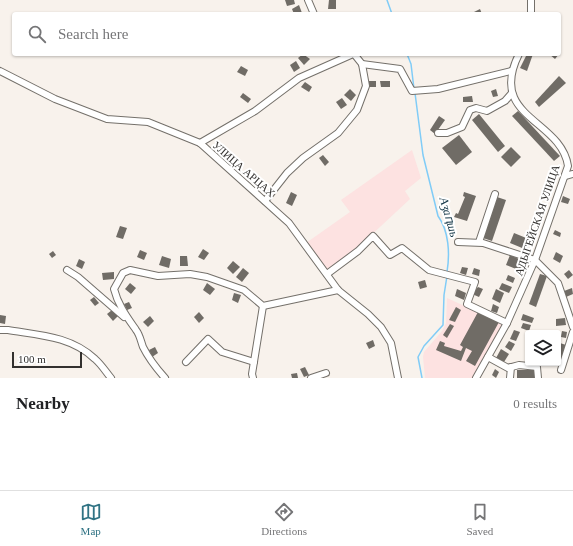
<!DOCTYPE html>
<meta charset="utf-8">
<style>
body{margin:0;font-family:"Times New Roman",serif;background:#f2f2f2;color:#202124}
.controls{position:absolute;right:12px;bottom:12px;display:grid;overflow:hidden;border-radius:4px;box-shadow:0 1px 3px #0004}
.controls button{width:36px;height:36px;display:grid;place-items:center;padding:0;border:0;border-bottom:1px solid #e0e0e0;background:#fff;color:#202124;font:20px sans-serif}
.scale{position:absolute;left:12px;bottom:10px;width:70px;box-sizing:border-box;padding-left:4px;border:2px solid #33312f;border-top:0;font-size:11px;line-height:14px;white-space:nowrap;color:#33312f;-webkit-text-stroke:3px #fff;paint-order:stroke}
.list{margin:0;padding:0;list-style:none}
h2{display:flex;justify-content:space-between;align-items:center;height:52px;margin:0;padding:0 16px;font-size:17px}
h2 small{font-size:13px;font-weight:400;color:#757577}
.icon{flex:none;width:22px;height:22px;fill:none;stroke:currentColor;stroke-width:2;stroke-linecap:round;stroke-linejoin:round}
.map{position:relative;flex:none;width:573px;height:378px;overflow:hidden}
.search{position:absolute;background:#fff;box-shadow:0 1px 3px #0004;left:12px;right:12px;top:12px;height:44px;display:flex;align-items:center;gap:10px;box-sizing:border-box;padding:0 14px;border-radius:4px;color:#757577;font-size:15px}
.sheet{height:112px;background:#fff}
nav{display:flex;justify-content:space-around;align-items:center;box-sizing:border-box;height:56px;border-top:1px solid #e0e0e0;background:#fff;font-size:11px;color:#757577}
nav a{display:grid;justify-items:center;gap:2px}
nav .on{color:#307384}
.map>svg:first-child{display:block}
</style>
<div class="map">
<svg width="573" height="378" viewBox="0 0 573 378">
<rect width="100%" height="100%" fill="#f8f2ec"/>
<g fill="#fde2e1">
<polygon points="412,150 421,178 405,191 410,199 352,253 327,271 306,243 350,212 341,200"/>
<polygon points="447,298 504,324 476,378 425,378 423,357 424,352 442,331 446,323"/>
</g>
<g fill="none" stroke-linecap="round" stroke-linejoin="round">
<g stroke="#80ccf7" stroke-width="1.5">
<polyline points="387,0 392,14"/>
<polyline points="407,54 411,64 414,89"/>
<path d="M415 93 423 155 438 216C449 231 450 254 447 272"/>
<polyline points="422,378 418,357 424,346 443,325 444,295 447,276"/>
</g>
</g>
<g fill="#706c66">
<polygon points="285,0 294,0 295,4 287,6"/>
<polygon points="329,0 336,0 336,9 328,9"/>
<polygon points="299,5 302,13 294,14 292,9"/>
<polygon points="480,9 482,14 472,14 472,13"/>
<polygon points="303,54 310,59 304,65 298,58"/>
<polygon points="527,54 533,54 527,71 520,68"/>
<polygon points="549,54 559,54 555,59"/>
<polygon points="296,61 300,68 294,72 290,65"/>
<polygon points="241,66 248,70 245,76 237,72"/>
<polygon points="559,76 566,83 539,107 535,102"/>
<rect x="369" y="81" width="7" height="6"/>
<polygon points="380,81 390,81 390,87 381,87"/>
<polygon points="305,82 312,87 309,92 301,87"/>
<polygon points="350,89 356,95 351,101 344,95"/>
<polygon points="496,89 498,96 493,97 491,91"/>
<polygon points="243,93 251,99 248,103 240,97"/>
<polygon points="472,96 473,102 463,102 463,97"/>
<polygon points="342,98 347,105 341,109 336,102"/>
<polygon points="518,111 560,156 554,161 512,116"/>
<polygon points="479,114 505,146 498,152 472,120"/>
<polygon points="439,116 445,120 435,134 430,130"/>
<polygon points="459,135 472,152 456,165 442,148"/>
<polygon points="511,147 521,157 511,167 501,157"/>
<polygon points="323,155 329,162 325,166 319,158"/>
<polygon points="291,192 297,195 292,206 286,203"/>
<polygon points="464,192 476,196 467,221 454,217 456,213 458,214 465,197 463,196"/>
<polygon points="563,196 570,199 568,204 561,202"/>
<polygon points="497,197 506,200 492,241 483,238"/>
<polygon points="120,226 127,228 123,239 116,237"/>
<polygon points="555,230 561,233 560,237 553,234"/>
<polygon points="514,233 531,240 527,250 510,243"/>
<polygon points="203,249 209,253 204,260 198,257"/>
<polygon points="140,250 147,253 144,260 137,257"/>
<polygon points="53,251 56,255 52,258 49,254"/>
<polygon points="556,252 563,256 560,263 553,259"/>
<polygon points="510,255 525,262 521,271 506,265"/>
<polygon points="162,256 171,259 169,268 159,265"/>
<polygon points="180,256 187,256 188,266 180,266"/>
<polygon points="79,259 85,262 82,269 76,266"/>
<polygon points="233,261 240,267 233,274 227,268"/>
<polygon points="462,267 468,268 466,275 460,273"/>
<polygon points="243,268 249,273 242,282 236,277"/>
<polygon points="474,268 480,270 479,276 472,274"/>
<polygon points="569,270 573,275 568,279 564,274"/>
<polygon points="114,272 114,279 103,280 102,273"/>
<polygon points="540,274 547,276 536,307 529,304"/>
<polygon points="508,275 515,278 513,283 506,280"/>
<polygon points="425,280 427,287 420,289 418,282"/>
<polygon points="130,283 136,288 131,294 125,289"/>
<polygon points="207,283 215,289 210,295 203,290"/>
<polygon points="502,283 512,287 509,293 499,289"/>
<polygon points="478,287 483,289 479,297 472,294"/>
<polygon points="572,288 573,294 566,297 564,291"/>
<polygon points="457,289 466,293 464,300 455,296"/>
<polygon points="496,289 504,293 500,303 492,299"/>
<polygon points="234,293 241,295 238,303 232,300"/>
<polygon points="94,297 99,303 95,306 90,300"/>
<polygon points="129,302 132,308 127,310 124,304"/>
<polygon points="493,304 499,307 497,313 491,311"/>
<polygon points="456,307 461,310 455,322 449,320"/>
<polygon points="112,310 118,316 113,321 107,314"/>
<polygon points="199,312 204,318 199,323 194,317"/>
<polygon points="478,312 499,322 475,366 466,361 472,351 466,348 461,361 436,350 440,341 445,343 444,346 461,351 463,347 460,345"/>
<polygon points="523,314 534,318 532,323 521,320"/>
<polygon points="0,315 6,316 5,324 0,323"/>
<polygon points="150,316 154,321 148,327 143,322"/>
<polygon points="565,318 566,325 556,326 556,319"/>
<polygon points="523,323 531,325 529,331 521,328"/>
<polygon points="450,324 454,326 447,338 443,335"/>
<polygon points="514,330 520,332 516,341 510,339"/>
<polygon points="562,331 567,332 566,338 561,337"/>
<polygon points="373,340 375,346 369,349 366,343"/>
<polygon points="509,341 515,344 511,351 505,347"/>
<polygon points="560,343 566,345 561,358 558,357"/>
<polygon points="155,347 158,353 152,357 149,350"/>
<polygon points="501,349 509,354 504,362 496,358"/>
<polygon points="305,367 309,375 304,377 300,369"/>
<polygon points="495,369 499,372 496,378 492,375"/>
<rect x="517" y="370" width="18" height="8"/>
<polygon points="297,373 298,378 292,378 291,374"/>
</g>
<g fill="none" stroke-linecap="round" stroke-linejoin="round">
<g stroke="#74706a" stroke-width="8">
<g id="minor">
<polyline points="308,0 314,14"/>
<polyline points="531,14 531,0"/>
<polyline points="362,64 400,69 412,91 438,89 511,71"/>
<polyline points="0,71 55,99 107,119 148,122 200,143 289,223 338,290 368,314 381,327 391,343 398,378"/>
<polyline points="438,133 447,133 462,127 470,110 476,108 487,111 505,101 512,93"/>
<polyline points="200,143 255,111 299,78 353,54"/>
<polyline points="565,176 573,174"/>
<polyline points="265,201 287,173 303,158 338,133 357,110 366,86 362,64 354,54"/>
<polyline points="458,242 483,243 535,260 558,283 573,327"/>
<polyline points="479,242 495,194"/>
<polyline points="67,270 78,277 124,317"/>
<polyline points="327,274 358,251 373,236 390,255 402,248 429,270 475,282 467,304 507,323"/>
<path d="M0 330H8C38 335 71 336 95 359 101 364 106 372 111 378"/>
<polyline points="488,357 508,368 519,365 537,367 538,378"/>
<polyline points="186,362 208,339 222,352 254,362"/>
<polyline points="561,370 573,332"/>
<path d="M165 378C157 369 149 359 143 347 141 342 140 335 136 330 127 317 118 305 114 289L123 273 130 270 158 276 190 274 207 277 244 290 263 306 338 290"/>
<polyline points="253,378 252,374 263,306"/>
<polyline points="311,378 326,373"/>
<path d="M476 378 507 323 535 260 568 166C561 119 487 118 519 54"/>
<polyline points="510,378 511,367"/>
</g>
</g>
<use href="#minor" stroke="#fff" stroke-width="6"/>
</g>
<g text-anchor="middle" stroke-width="4" stroke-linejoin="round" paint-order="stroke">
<g font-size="11" fill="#33312f" stroke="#fff">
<text transform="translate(244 169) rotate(41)" y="4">УЛИЦА АРЦАХ</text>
<text transform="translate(537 220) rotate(-71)" y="4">АДЫГЕЙСКАЯ УЛИЦА</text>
</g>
<g font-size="12" font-style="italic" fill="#113445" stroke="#fff">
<text transform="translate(449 217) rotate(74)" y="4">Аӡаԥшь</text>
</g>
</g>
</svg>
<div class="controls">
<button><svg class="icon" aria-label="layers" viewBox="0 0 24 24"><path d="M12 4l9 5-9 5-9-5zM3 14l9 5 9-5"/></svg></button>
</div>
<div class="scale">100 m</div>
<div class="search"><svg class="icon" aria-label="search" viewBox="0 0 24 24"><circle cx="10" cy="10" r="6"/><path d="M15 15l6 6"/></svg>Search here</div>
</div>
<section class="sheet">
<h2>Nearby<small>0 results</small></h2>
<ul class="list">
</ul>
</section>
<nav>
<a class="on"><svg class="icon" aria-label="map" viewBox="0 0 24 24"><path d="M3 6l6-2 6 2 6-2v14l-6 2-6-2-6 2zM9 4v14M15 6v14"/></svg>Map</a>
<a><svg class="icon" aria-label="directions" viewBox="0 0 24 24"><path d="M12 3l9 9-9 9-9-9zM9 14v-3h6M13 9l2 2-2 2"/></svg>Directions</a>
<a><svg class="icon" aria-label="saved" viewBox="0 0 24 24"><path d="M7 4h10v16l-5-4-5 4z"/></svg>Saved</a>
</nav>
